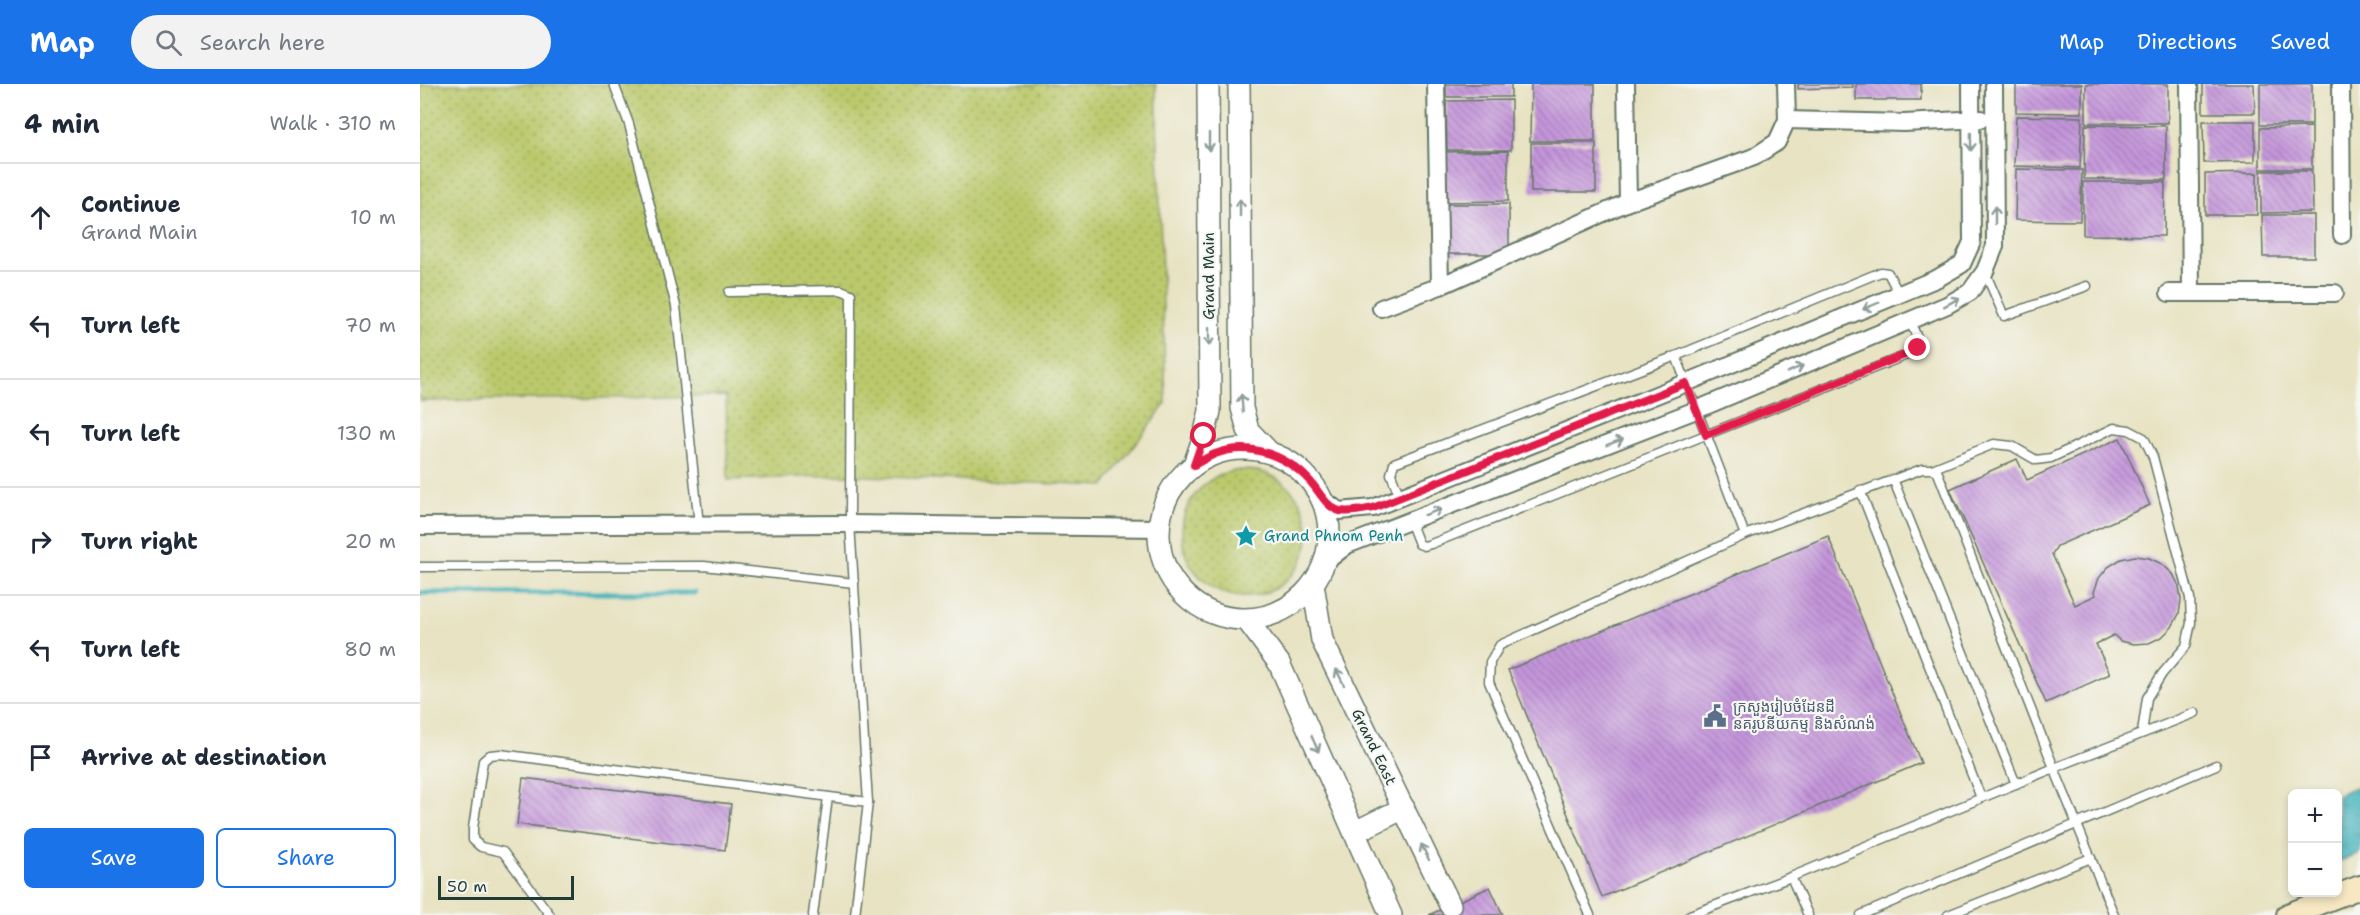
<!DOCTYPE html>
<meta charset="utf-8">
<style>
body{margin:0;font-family:"Shantell Sans","Noto Sans Khmer",sans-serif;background:#f2f2f3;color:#1f2937}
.controls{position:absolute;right:18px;bottom:18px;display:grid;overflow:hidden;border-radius:9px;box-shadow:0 3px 9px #0003}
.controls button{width:54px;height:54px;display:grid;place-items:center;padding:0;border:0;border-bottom:2px solid #e0e1e3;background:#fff;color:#1f2937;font:30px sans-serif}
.scale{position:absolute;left:18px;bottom:15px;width:136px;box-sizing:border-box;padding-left:6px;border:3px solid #1f3d34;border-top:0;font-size:16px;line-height:21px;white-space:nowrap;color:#1f3d34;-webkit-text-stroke:4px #f6f6f2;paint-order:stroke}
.stop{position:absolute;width:18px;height:18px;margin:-14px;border:4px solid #e11d48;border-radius:50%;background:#fff}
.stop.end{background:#e11d48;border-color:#fff;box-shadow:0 2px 6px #0008}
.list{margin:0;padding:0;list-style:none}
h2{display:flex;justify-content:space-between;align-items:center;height:78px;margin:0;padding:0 24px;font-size:26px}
h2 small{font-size:20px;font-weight:400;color:#747a83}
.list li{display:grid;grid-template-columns:39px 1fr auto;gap:18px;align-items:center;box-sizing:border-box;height:108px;padding:0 24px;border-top:2px solid #e0e1e3}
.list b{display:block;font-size:22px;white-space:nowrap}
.list p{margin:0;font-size:20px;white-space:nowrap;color:#747a83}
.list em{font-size:20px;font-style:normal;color:#747a83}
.actions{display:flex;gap:12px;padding:18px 24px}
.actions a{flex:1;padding:14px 0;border:2px solid #1a73e8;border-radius:9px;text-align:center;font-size:21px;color:#1a73e8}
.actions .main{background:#1a73e8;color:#fff}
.icon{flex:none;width:33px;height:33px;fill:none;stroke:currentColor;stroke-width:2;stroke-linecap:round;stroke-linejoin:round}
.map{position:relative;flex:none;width:1940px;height:831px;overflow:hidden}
header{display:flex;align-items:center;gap:36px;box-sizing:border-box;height:84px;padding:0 30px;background:#1a73e8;color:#fff}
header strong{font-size:28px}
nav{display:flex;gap:33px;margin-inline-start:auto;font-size:21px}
.search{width:420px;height:54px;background:#f2f2f3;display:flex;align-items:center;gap:15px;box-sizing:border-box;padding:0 21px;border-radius:33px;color:#747a83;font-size:22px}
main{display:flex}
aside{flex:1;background:#fff}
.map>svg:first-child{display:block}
</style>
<header>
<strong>Map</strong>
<div class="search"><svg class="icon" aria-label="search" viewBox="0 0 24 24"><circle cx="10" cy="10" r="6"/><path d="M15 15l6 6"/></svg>Search here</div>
<nav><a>Map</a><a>Directions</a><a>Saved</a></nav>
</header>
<main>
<aside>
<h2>4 min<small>Walk · 310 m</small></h2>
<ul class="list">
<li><svg class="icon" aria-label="ahead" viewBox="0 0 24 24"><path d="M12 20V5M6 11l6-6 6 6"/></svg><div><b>Continue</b><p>Grand Main</p></div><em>10 m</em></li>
<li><svg class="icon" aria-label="left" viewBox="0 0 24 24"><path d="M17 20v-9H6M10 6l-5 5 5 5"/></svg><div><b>Turn left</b></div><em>70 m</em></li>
<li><svg class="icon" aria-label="left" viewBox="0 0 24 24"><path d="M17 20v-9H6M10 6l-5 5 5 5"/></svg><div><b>Turn left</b></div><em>130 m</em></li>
<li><svg class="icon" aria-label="right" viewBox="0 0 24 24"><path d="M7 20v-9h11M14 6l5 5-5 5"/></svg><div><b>Turn right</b></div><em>20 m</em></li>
<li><svg class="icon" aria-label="left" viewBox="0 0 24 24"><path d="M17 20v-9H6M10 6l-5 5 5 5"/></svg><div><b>Turn left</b></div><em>80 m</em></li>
<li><svg class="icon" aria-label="arrive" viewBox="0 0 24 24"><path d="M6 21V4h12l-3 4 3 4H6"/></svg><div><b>Arrive at destination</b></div></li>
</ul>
<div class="actions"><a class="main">Save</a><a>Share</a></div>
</aside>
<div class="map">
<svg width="1940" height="831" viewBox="0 0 1940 831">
<defs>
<pattern id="grass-dots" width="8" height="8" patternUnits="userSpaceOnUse" patternTransform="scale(1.5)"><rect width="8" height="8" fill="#bbc96c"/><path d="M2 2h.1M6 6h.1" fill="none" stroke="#97a45a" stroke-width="1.8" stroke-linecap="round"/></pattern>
<pattern id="water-ripples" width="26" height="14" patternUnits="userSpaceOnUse" patternTransform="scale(1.5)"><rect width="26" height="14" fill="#42b2bc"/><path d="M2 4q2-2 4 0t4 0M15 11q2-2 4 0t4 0" fill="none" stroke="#37929a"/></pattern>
<pattern id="building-back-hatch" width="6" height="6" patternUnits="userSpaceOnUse" patternTransform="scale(1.5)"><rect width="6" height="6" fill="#c495da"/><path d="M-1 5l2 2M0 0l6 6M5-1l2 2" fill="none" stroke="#9f7bb2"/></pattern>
</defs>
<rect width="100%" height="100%" fill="#f6f6f2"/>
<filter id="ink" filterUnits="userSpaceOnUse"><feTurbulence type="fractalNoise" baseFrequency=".0167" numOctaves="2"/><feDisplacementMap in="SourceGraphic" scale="12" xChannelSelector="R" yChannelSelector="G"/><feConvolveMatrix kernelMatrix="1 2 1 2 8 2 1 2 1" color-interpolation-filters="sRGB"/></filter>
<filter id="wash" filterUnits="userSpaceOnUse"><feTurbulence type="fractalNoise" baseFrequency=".008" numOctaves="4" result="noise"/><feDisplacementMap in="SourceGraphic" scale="24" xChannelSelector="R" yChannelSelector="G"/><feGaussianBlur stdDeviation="1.35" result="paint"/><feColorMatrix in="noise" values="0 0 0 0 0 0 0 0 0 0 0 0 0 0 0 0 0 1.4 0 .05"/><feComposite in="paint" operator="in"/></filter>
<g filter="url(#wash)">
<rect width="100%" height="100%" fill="#e8e3c3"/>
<g fill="url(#grass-dots)" stroke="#6d8350" stroke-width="1.5">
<polygon points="0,0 736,0 746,319 684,402 422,391 308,396 306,312 0,317"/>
<circle cx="825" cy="449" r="63"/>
</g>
<polygon fill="url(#water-ripples)" stroke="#307878" stroke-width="1.5" points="1940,701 1940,769 1918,778 1918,710"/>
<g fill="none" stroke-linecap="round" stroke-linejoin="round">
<polyline stroke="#42b2bc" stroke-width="5" points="0,509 275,509"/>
</g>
<g id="blocks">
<g fill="url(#building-back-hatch)">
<rect x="1026" y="0" width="65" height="13"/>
<polygon points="1111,0 1175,0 1175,57 1110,57"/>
<polygon points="1378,0 1433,0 1433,3 1378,5"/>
<rect x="1436" y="0" width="65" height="16"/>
<polygon points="1596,0 1662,0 1662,29 1596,28"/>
<rect x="1666" y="0" width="82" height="39"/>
<polygon points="1783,0 1834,0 1835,29 1783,29"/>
<rect x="1840" y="0" width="52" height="41"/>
<polygon points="1091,16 1091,66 1027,66 1026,17"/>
<polygon points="1596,32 1662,33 1660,84 1594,82"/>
<polygon points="1783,37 1835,37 1835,78 1784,79"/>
<polygon points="1665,41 1746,42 1746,96 1664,95"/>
<polygon points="1892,43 1892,85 1840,85 1840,44"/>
<rect x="1111" y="59" width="65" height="49"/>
<polygon points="1088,67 1088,117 1024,118 1024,68"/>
<polygon points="1596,85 1662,86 1660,137 1595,136"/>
<polygon points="1841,87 1892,87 1893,128 1841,129"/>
<polygon points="1837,89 1837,131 1785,131 1785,90"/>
<polygon points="1663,98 1745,98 1744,152 1663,151"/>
<rect x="1025" y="120" width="64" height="50"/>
<polygon points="1842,131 1894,131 1894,173 1843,173"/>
<polygon points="1700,354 1730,421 1637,462 1632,470 1655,521 1676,511 1674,508 1679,494 1688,483 1701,475 1715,472 1729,474 1742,480 1753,490 1759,502 1761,516 1759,530 1752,543 1742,553 1729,559 1714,560 1700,557 1694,551 1676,560 1690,590 1626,619 1530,405 1597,375 1607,396"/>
<polygon points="1408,452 1501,679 1182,813 1088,586"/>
<polygon points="103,694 311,720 305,766 97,740"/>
<polygon points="1070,803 1083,831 1009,831"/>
</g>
</g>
</g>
<g filter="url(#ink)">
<use href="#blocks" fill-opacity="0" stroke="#657766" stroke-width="1.5"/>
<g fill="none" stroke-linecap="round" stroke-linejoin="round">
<g stroke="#657766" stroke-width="11">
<g id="service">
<polyline points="194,0 209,40 256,222 279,441"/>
<polyline points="1565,188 1584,232 1667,202"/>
<polyline points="309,208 421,206 431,210 430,440 448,718 435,831"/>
<polyline points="1256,272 1325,451"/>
<polyline points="1512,385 1574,360 1592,362 1616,376 1631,374 1694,344 1709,346 1724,354 1733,373 1770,514 1771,539 1766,562 1742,590 1727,614 1722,649"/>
<polyline points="1473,395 1596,700"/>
<polyline points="1440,406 1561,714"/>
<polyline points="980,413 971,390 974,379 1256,272 1461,188 1468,189 1479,210"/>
<polyline points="990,437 999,460 1004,462 1011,460 1492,269 1499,264 1499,258 1490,237"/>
<polyline points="0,483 284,482 434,499"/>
<polyline points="130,831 83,768 61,763 53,756 53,744 63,677 70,671 80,670 448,718"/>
<polyline points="393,831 408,713"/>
<polyline points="1170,831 1069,598 1070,578 1080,561 1325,451 1502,385 1512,385 1518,389 1634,684 1775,629"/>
<polyline points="1270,831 1371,793"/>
<polyline points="1388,831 1371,793 1634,684 1694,831"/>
<polyline points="1441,831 1796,681"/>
<polyline points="1528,831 1671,774"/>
</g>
</g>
<g stroke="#657766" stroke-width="20">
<g id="minor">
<polyline points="1016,0 1020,202"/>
<polyline points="1206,0 1208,118"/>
<polyline points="1769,0 1771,209"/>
<polyline points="1921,0 1922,151"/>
<polyline points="1367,36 1484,39 1561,35"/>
<polyline points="1749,209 1915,209"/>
<polyline points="961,224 1020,202 1208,118 1334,73 1357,58 1367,36 1366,0"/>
<polyline points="901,414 919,427 953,424 1266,299 1518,194 1542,180 1552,158 1551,0"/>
<polyline points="0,442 430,440 739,444"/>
<polyline points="904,479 927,461 1276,326 1527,221 1550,208 1565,187 1575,162 1574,0"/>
</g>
</g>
<g stroke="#657766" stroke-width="24">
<g id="tertiary">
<polyline points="819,0 822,324 828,346 849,368"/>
<circle cx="824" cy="450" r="85"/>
<polyline points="774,381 784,352 790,327 788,0"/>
<polyline points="893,500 902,556 1030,821"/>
<polyline points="827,536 859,579 971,831"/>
<polyline points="935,748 984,724"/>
</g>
</g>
<g stroke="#657766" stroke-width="26">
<polyline id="secondary" points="1868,831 1940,803"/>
</g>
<use href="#service" stroke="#fff" stroke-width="8"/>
<use href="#minor" stroke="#fff" stroke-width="16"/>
<use href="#tertiary" stroke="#fff" stroke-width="21"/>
<use href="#secondary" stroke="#f7e8c3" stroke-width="22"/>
</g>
<defs><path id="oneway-shaft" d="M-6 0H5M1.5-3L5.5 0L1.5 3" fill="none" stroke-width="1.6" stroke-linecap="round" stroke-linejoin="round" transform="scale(1.5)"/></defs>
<g stroke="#8f9e9a">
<use href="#oneway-shaft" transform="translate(789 58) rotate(90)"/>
<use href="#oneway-shaft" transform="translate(1551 58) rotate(89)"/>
<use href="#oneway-shaft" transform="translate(820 124) rotate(-90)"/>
<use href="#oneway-shaft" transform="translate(1575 131) rotate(-90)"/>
<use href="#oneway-shaft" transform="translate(1532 218) rotate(-29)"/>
<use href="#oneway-shaft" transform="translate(1451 222) rotate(157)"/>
<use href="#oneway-shaft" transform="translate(789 253) rotate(90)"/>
<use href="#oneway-shaft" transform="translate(1375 285) rotate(-23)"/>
<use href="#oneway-shaft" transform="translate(822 319) rotate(-95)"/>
<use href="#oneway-shaft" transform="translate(1195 358) rotate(-21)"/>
<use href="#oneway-shaft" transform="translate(1013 428) rotate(-21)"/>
<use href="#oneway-shaft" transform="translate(920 593) rotate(-116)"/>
<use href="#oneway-shaft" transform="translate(895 660) rotate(66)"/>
<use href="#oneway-shaft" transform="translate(1005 768) rotate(-116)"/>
</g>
</g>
<g fill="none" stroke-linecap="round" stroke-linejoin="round" filter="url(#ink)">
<path stroke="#e11d48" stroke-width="8" d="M784 352 774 381C781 377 788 373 795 370 831 356 871 373 894 402 901 411 908 424 920 427 931 429 943 426 953 424L1266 299 1286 351 1492 268 1498 264"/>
</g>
<defs>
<g id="sight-bare" transform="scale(1.8)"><path d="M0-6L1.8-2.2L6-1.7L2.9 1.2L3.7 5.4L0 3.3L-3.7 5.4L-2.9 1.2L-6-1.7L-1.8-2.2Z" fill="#0f9aa8" stroke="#f6f6f2" stroke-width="2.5" paint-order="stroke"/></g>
<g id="civic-bare" transform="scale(1.8)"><path d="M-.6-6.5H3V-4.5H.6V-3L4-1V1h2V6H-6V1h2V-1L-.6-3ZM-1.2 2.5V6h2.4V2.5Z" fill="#5c6f8a" stroke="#f6f6f2" stroke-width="2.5" paint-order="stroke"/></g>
</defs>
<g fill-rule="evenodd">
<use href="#sight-bare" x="826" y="452"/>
<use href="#civic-bare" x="1295" y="632"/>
</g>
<g text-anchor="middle" stroke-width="4.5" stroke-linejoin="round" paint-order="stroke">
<g font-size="15" fill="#1f3d34" stroke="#f6f6f2">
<text transform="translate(789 192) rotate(-90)" y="5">Grand Main</text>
<text transform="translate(954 663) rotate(64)" y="5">Grand East</text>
</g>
<g font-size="15" fill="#0d838f" stroke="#f6f6f2" text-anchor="start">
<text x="844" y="457">Grand Phnom Penh</text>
</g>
<g font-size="15" fill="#4e5e75" stroke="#f6f6f2" text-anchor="start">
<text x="1313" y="628">ក្រសួងរៀបចំដែនដី<tspan x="1313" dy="17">នគរូបនីយកម្ម និងសំណង់</tspan></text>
</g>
</g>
</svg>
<div class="controls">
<button>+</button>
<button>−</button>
</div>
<div class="scale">50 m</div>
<div class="stop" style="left:784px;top:352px"></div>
<div class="stop end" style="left:1498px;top:264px"></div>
</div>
</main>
